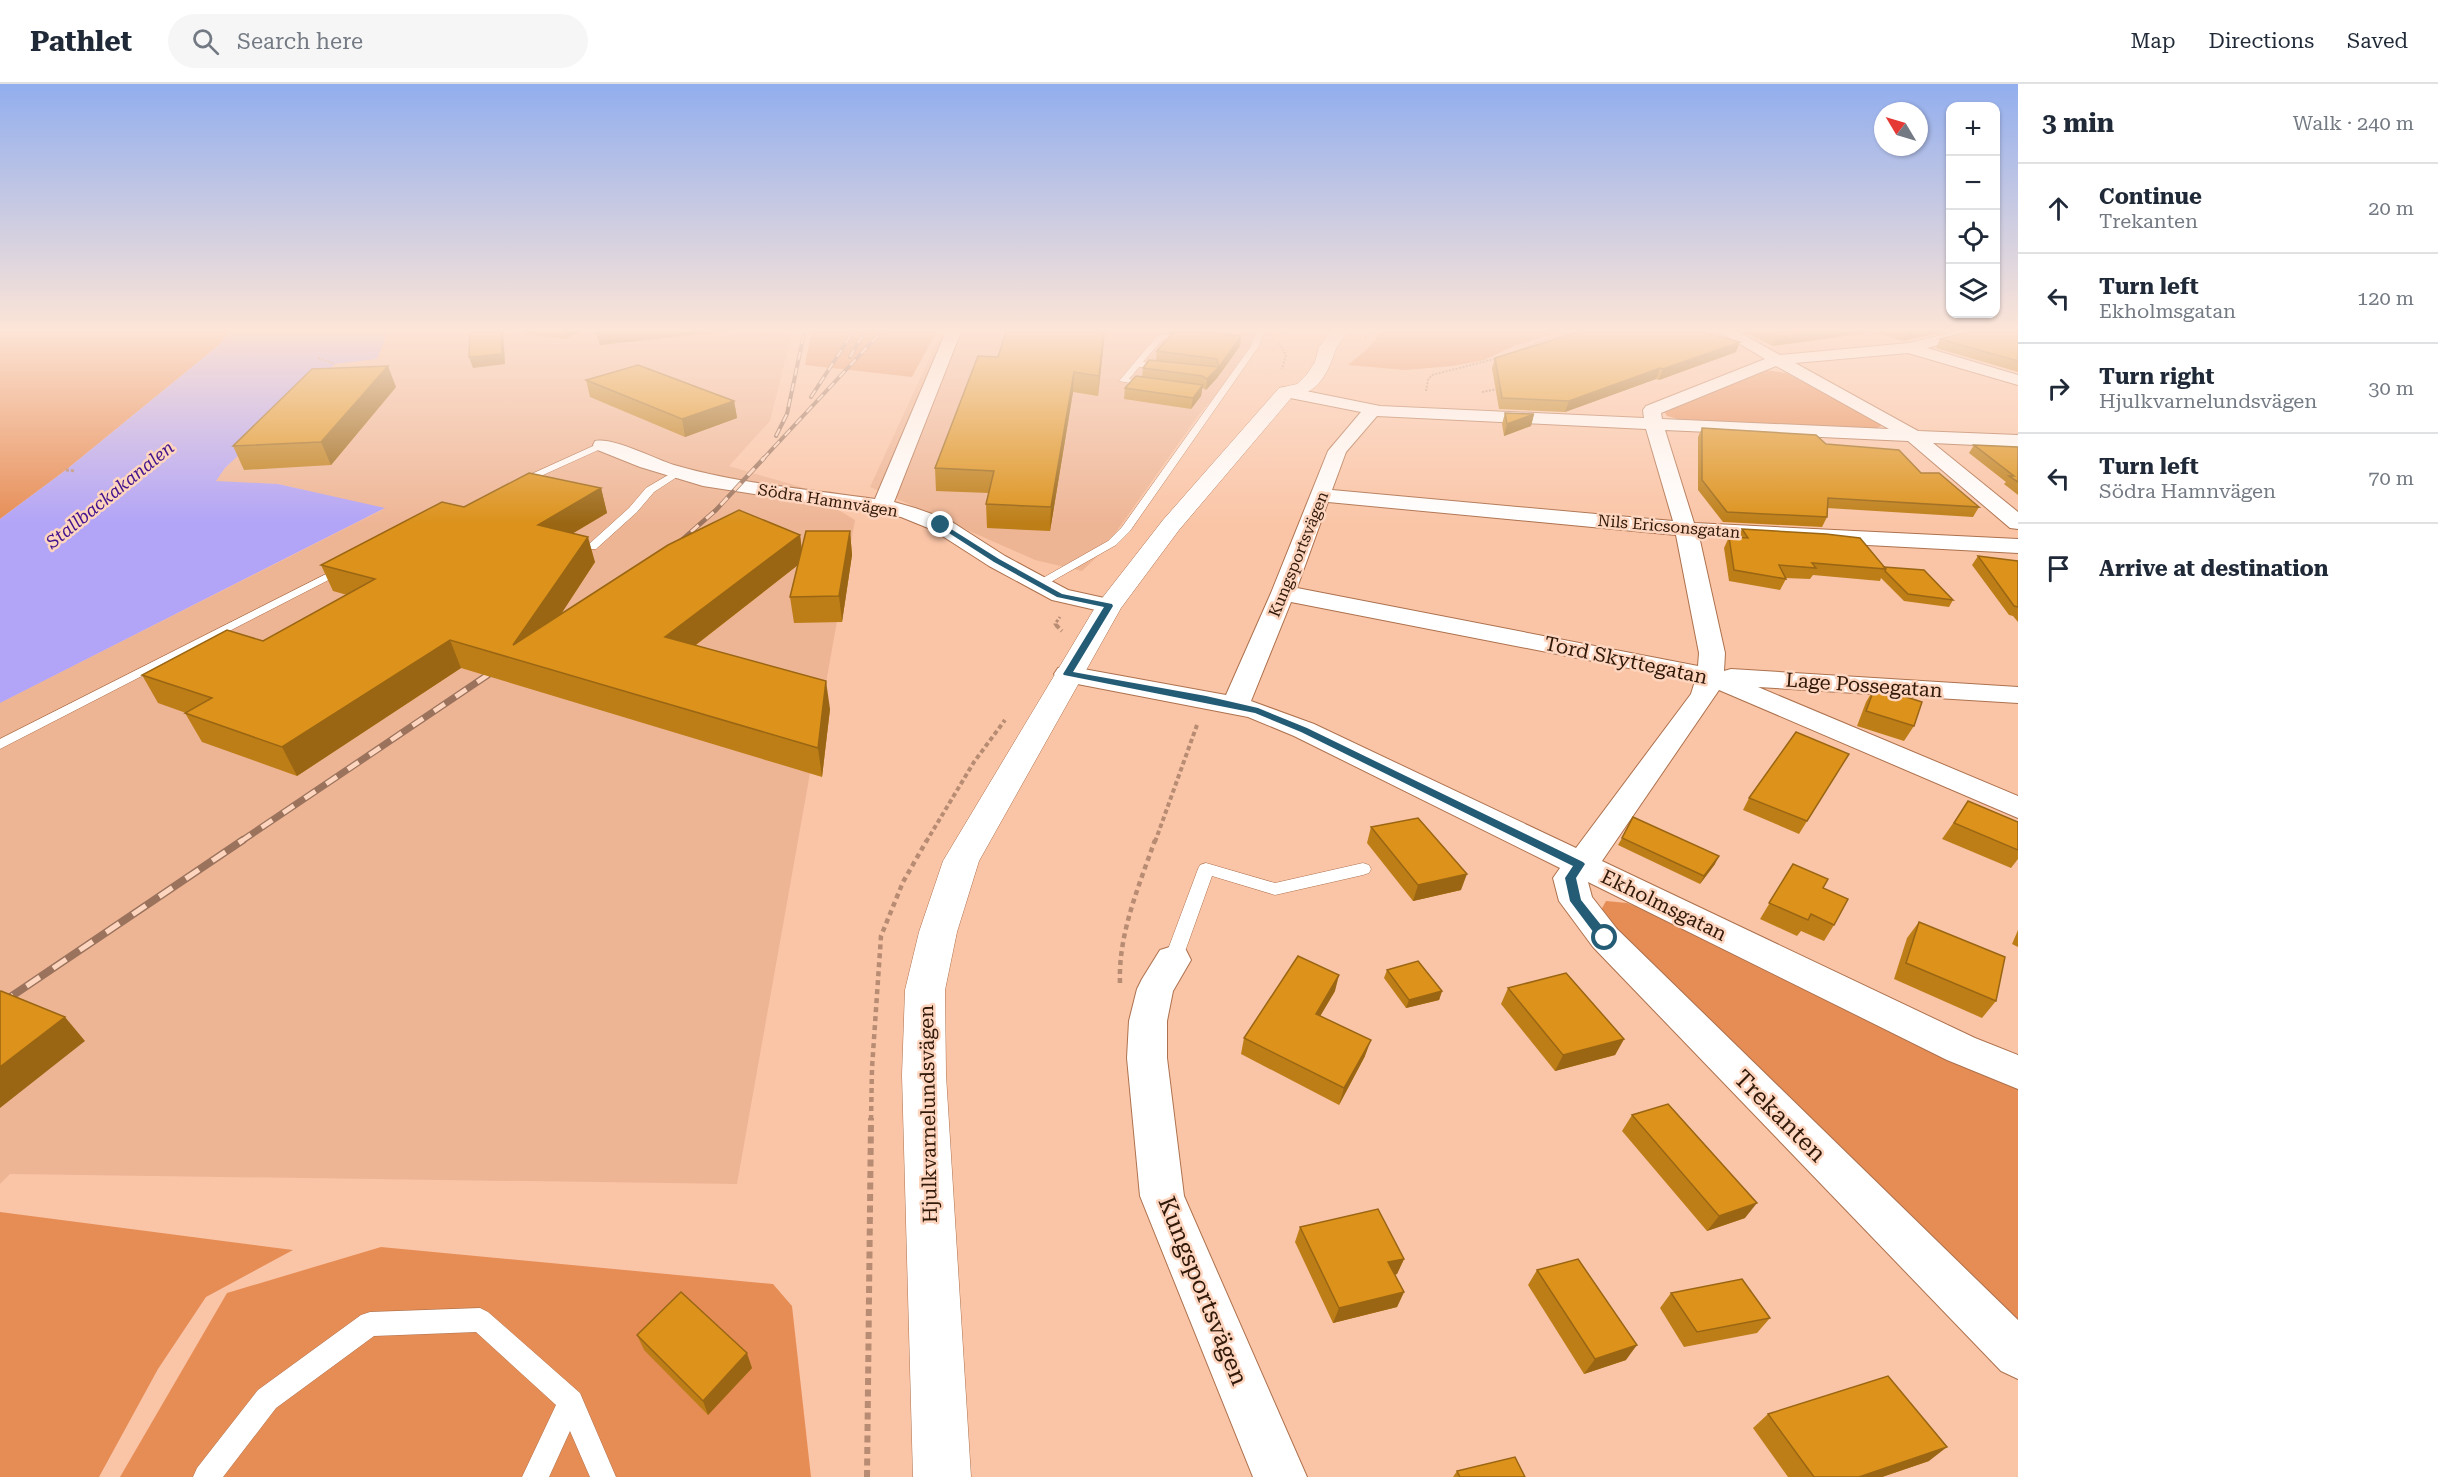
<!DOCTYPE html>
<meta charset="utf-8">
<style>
body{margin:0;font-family:"Roboto Serif",serif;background:#f6f6f7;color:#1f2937}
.controls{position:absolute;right:18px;top:18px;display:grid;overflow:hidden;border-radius:12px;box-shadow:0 2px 4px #0004}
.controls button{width:54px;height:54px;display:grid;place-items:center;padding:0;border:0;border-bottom:2px solid #e0e1e3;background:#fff;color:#1f2937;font:30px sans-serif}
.compass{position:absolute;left:1874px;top:18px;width:54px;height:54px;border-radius:50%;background:#fff;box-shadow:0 2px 4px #0004;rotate:308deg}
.stop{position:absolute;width:18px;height:18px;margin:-14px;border:4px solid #245c76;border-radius:50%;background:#fff}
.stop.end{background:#245c76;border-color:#fff;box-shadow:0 2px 6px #0008}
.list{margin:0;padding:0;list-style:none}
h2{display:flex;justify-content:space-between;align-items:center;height:78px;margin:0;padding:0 24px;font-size:26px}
h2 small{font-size:20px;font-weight:400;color:#747a83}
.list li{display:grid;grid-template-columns:39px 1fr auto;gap:18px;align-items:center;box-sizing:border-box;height:90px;padding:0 24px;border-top:2px solid #e0e1e3}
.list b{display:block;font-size:22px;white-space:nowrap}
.list p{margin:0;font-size:20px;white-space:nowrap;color:#747a83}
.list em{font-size:20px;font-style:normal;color:#747a83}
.icon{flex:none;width:33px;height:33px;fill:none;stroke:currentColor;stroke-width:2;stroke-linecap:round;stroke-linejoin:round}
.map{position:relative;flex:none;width:2018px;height:1393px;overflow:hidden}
header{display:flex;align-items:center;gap:36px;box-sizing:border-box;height:84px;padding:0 30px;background:#fff;border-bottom:2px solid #e0e1e3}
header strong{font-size:28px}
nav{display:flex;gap:33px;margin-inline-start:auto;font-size:21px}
.search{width:420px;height:54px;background:#f6f6f7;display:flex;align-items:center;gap:15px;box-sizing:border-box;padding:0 21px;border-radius:33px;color:#747a83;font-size:22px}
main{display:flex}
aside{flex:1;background:#fff}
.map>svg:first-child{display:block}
</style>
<header>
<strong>Pathlet</strong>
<div class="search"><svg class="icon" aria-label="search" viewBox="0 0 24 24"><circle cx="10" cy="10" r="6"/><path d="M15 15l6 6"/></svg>Search here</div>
<nav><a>Map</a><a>Directions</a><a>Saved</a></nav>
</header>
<main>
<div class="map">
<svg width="2018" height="1393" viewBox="0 0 2018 1393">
<rect width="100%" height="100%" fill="#fac5a7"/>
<g fill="#eeb595">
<polygon points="389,245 793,245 770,337 729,382 801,403 855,436 737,1100 10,1090 0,1100 0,619 384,425 278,400 215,398 225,384 335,280 377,274"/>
<polygon points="943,245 1295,245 1262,256 1198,332 1102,468 1082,487 1035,476 870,403"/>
</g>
<g fill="#e68d56">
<polygon points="0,245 231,245 219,261 66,386 0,435"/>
<polygon points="812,245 938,245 912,293 805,281"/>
<polygon points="1385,245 1569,245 1514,262 1484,276 1453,282 1405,286 1348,281 1366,266"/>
<polygon points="1766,286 1786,289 1884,341 1874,345 1678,335 1667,332 1664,327"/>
<polygon points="1606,817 1627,819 1647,827 2018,1002 2018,1241 1628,859 1601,826"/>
<polygon points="0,1128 293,1166 206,1213 158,1285 99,1393 0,1393"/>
<polygon points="381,1163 773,1200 792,1222 811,1393 120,1393 227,1209"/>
</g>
<polygon fill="#b2a4f7" points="231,245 363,245 363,247 389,245 377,275 335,280 225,384 216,397 278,400 385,424 0,619 0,435 66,386 219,261"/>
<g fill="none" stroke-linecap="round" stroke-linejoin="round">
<g stroke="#ad714d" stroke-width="1">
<g id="lane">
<polygon points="1198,245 1216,245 1162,256 1143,278 1166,281 1166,285 1139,283 1129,295 1152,299 1152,303 1119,297 1157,252"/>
<polygon points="1250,245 1260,245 1264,248 1259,262 1130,447 1116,461 1042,503 1034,503 1034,499 1108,457 1122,443 1251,262 1256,249"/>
<polygon points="602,358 605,359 605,363 523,400 514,398"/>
<polygon points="675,387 683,389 654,408 637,428 596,465 588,465 588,461 629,424 646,404"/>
<polygon points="344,481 350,484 348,486 0,665 0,655"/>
<polygon points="1206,779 1275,799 1363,779 1369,781 1371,785 1369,789 1363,791 1275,811 1212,792 1182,876 1179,881 1173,883 1167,881 1164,876 1198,785 1200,781"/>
<polygon points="480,1224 488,1228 580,1309 616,1393 590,1393 570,1347 549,1393 522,1393 556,1321 476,1248 374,1252 276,1324 223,1393 193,1393 197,1384 258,1306 361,1231 370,1228"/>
</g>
</g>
<g stroke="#ad714d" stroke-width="2">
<g id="street">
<path d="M947 245H962L894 418 915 424 949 436 1005 472 1068 506 1118 517 1121 522 1118 527 1109 529 1052 516 989 482 933 446 901 433 703 402 640 383 595 365 593 361 595 357C613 353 655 375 674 381 739 400 808 405 875 415Z"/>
<path d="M1715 245H1733L1780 271 1909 259 1967 245H1993L1991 248 1927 264 2018 291V301L1908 269 1795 279 1918 347 2018 351V363L1933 359 2018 428V445L2010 444 1908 357 1665 346 1694 439 2018 455V469L1699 452 1725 569 1724 587 1731 585 2018 603V619L1758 603 2018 712V734L1719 606 1602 777 1975 954 2018 971V1005L1947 976 1588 798 1592 813 1617 845 2018 1236V1295L2001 1287 1593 863 1559 817 1553 794 1560 784 1294 652 1248 633 1067 598 1058 596 1054 590 1058 584 1067 582 1226 611 1271 509 1328 367 1361 328 1280 312 1277 308 1280 304 1286 303 1380 322 1644 334 1643 326 1646 322 1765 275ZM1776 282 1889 345 1662 335 1661 329ZM1377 332 1646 345 1673 437 1332 406 1346 368ZM1328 418 1676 451 1699 569 1698 582 1297 504ZM1291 518 1695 597 1691 610 1576 764 1314 640 1251 617Z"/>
<polygon points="1173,862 1186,866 1191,876 1173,907 1167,937 1167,974 1184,1112 1307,1393 1253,1393 1140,1112 1127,974 1129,937 1137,905 1142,895 1160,866"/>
</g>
</g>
<g stroke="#ad714d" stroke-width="1">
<path id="secondary" d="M1333 245H1350C1346 252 1339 258 1336 265 1327 290 1320 308 1292 313L1179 446 1121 524 979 777 957 848 945 906 946 991 971 1393H913L902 991 905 906 919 848 943 777 1096 522 1163 436 1279 304 1297 300 1307 290 1315 278 1319 263Z"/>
</g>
<g stroke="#b78c73" stroke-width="2" stroke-dasharray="2 1.5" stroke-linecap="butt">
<polyline points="1365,254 1372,245"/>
<polyline points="1279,259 1286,271 1282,285"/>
<polyline points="1519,267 1544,256 1571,251"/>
<polyline points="318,274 335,280"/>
<polyline points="1426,307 1428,296 1432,291 1498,274"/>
<polyline points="1482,308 1498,305"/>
</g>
<g stroke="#b78c73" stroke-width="3" stroke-dasharray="3 2" stroke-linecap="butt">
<polyline points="66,386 75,387"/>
<polyline points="1057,542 1055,540 1060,533"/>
</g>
<g stroke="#b78c73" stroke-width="4" stroke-dasharray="4.5 3" stroke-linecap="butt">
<polyline points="1056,541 1062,547"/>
<polyline points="926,758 974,678 1005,636"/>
<polyline points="1155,758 1197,641"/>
</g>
<g stroke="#b78c73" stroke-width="4.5" stroke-dasharray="5 4" stroke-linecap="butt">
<path d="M1120 899C1118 850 1139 802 1155 756"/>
<polyline points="871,1036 872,984 881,852 903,798 927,756"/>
</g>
<polyline stroke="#b78c73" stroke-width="6" stroke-dasharray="7 4.5" stroke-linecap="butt" points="867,1393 871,1034"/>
<use href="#lane" fill="#fff" fill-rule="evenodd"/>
<use href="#street" fill="#fff" fill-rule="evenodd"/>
<use href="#secondary" fill="#fff" fill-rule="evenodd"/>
<g stroke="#9b735d" stroke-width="4">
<g id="rail-far3">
<polyline points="850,273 866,245"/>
<polyline points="811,313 855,245"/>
<polyline points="776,352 787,330 805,245"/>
<polyline points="763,375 884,245"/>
</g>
</g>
<g stroke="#9b735d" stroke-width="4.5">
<polyline id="rail-far2" points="676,461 716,426 764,374"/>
</g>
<g stroke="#9b735d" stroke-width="7">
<polyline id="rail-far1" points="240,758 501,582"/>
</g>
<g stroke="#9b735d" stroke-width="8">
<polyline id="rail" points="0,920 243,756"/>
</g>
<use href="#rail-far3" stroke="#fed5be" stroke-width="2" stroke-dasharray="8" stroke-linecap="butt"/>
<use href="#rail-far2" stroke="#fed5be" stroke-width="3" stroke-dasharray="10" stroke-linecap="butt"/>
<use href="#rail-far1" stroke="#fed5be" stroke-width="4.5" stroke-dasharray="13" stroke-linecap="butt"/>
<use href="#rail" stroke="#fed5be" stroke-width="5" stroke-dasharray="16" stroke-linecap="butt"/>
</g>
<g fill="#bd7e17">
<polygon points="523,245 588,245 565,255 525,251"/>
<polygon points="594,245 747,245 600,261"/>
<polygon points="1007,245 1112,245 1112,248 1105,248 1098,312 1073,308 1050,447 987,444 986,420 989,409 936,407 935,384 998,273"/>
<polygon points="1738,245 1956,245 1903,257 1873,248 1773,262"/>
<polygon points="2018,245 2018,288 1936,264 1940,255"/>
<polygon points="1241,252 1240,262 1217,294 1206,306 1202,304 1201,312 1191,325 1124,315 1125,304 1142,293 1143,284 1156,276 1157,267"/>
<polygon points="1736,268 1659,296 1656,295 1565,328 1499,325 1492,284 1495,274"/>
<polygon points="586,296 734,317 737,334 685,353 590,313"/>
<polygon points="396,303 331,381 244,386 233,362"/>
<polygon points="1505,329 1534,330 1531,342 1504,352 1502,340"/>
<polygon points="1702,344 1826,360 1921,389 1979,423 1973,433 1827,424 1827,433 1822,443 1723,438 1698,406 1698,353"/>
<polygon points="1974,361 2018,363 2018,411 2004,400 2006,398 1969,369"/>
<polygon points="601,404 607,429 573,449 595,478 561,530 800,451 802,466 850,447 852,471 842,538 794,539 790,513 798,481 696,561 830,625 822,693 461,584 297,692 202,658 185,629 186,629 158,619 142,591 263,557 347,511 333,507 321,481"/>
<polygon points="1742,445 1884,483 1953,516 1949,523 1904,517 1881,494 1880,497 1813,491 1810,495 1785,494 1786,495 1780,506 1729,497 1724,464 1729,453 1738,453"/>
<polygon points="1978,472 2018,477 2018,538 2013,532 2009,531 1972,481"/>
<polygon points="1875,603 1914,642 1904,657 1857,642 1866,618"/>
<polygon points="1849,670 1799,750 1743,726 1749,714"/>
<polygon points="1968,718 2018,738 2018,775 2011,784 1942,755"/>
<polygon points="1371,743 1461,806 1413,817 1367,759"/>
<polygon points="1622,754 1715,780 1700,800 1618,761"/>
<polygon points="1793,780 1823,804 1834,841 1824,857 1801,847 1797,852 1760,835"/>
<polygon points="1919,838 1996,917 1982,934 1894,895 1907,854"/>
<polygon points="2018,846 2018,863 2012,860"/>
<polygon points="1387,886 1442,907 1439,916 1406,924 1384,894"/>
<polygon points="1508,904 1624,955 1615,971 1555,987 1501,920"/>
<polygon points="1335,907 1320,932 1365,972 1339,1021 1241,970 1244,954"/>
<polygon points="1632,1031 1745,1134 1707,1147 1622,1047"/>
<polygon points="1300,1143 1404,1175 1397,1190 1395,1191 1404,1208 1397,1223 1333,1239 1295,1158"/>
<polygon points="1537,1186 1626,1276 1584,1290 1528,1201"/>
<polygon points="1671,1209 1770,1234 1757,1249 1684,1263 1660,1224"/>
<polygon points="637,1251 752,1284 708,1331 644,1266"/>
<polygon points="1768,1330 1929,1377 1882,1393 1788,1393 1753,1344"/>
<polygon points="1457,1387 1525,1393 1453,1393"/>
</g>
<g fill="#9a6613">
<polygon points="501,245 503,245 505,280 473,284 469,273"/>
<polygon points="563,245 588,245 565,255"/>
<polygon points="596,245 747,245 600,261"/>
<polygon points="1104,245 1106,245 1105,248 1098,312 1099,292"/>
<polygon points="1835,245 1875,245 1873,248 1773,262 1777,253"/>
<polygon points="1920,245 1956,245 1903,257 1907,248"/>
<polygon points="1241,252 1240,262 1217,294 1206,306 1207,295 1219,283"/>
<polygon points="1740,258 1736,268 1659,296 1663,285"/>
<polygon points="388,282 396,303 331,381 321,358"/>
<polygon points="1660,284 1656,295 1565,328 1569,317"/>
<polygon points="1074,288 1073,308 1050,447 1051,423"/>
<polygon points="1203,301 1201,312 1191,325 1193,314"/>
<polygon points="734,317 737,334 685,353 682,335"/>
<polygon points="1534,330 1531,342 1504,352 1507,340"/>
<polygon points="601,404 607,429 545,466 538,441"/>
<polygon points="850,447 852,471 842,538 839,512"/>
<polygon points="800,451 803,477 671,580 665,553"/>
<polygon points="588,453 595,478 529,579 513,561"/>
<polygon points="450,556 461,584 297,692 282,663"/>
<polygon points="826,597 830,625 822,693 818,664"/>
<polygon points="1719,772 1715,780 1700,800 1704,792"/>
<polygon points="1467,790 1461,806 1413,817 1418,801"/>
<polygon points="1339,891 1335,907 1312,946 1316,930"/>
<polygon points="1442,907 1439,916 1406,924 1409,916"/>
<polygon points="65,933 85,957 0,1024 0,983"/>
<polygon points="1624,955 1615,971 1555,987 1563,971"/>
<polygon points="1371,956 1365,972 1339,1021 1344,1004"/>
<polygon points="1757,1119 1745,1134 1707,1147 1719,1132"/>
<polygon points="1404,1175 1397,1190 1382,1193 1388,1178"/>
<polygon points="1404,1208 1397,1223 1333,1239 1339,1224"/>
<polygon points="1637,1261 1626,1276 1584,1290 1595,1275"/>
<polygon points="747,1269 752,1284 708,1331 703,1317"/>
<polygon points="1947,1363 1929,1377 1882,1393 1859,1393"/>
</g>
<g fill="#dc921b" stroke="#9a6613" stroke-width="1.5">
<polygon points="470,245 501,245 502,270 469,273"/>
<polygon points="1007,245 1104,245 1099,292 1074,288 1051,423 986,420 994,387 935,384 978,272 998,273"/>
<polygon points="1176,245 1241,252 1219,283 1217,275 1157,267"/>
<polygon points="1588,245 1691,245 1740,258 1663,285 1660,284 1569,317 1502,314 1495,274"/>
<polygon points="1761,245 1835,245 1777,253"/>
<polygon points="1898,245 1920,245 1907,248"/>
<polygon points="1980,245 2018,245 2018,277 1940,255"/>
<polygon points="1149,276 1219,283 1207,295 1202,292 1143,284"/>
<polygon points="638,281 734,317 682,335 586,296"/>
<polygon points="388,282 321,358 233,362 312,285"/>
<polygon points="1136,292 1203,301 1193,314 1125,304"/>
<polygon points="1505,329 1534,330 1507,340"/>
<polygon points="1702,344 1816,351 1826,360 1899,366 1921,389 1939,389 1979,423 1828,414 1827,433 1727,428 1702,396"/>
<polygon points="1974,361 2018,363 2018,398 2009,392 2014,392"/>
<polygon points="529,389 601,404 538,441 588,453 513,561 668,461 739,426 800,451 665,553 826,597 818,664 450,556 282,663 185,629 212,614 142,591 227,546 263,557 375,495 321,481 442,418 464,423"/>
<polygon points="1742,445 1826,450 1860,454 1886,485 1812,479 1816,484 1779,481 1786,495 1734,486 1729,453 1748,454"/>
<polygon points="806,447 850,447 839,512 790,513"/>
<polygon points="1978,472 2018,477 2018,523 2014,522"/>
<polygon points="1884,483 1924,486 1953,516 1908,510 1885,487 1886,485"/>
<polygon points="1875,603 1922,618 1914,642 1866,627"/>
<polygon points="1796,648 1849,670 1807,737 1749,714"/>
<polygon points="1968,717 2018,738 2018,766 1954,739"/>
<polygon points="1633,733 1719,772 1704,792 1622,754"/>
<polygon points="1418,734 1467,790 1418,801 1371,743"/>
<polygon points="1793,780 1828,795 1823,804 1848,815 1834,841 1811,830 1808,836 1769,819"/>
<polygon points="1919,838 2005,873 1996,917 1906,879"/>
<polygon points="1298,872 1339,891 1316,930 1371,956 1344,1004 1244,954"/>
<polygon points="1418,877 1442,907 1409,916 1387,886"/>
<polygon points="1566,889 1624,955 1563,971 1508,904"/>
<polygon points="1,907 65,933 0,983 0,908"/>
<polygon points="1668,1020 1757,1119 1719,1132 1632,1031"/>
<polygon points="1378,1125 1404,1175 1388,1178 1404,1208 1339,1224 1300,1143"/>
<polygon points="1578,1175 1637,1261 1595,1275 1537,1186"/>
<polygon points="1742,1195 1770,1234 1697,1248 1671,1209"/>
<polygon points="681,1208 747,1269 703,1317 637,1251"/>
<polygon points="1888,1292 1947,1363 1859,1393 1814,1393 1768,1330"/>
<polygon points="1515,1373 1525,1393 1460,1393 1457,1387"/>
</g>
<linearGradient id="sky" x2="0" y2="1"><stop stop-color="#92aeee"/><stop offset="0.56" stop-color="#fde5d7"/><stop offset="1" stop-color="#fde5d7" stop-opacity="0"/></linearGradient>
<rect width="2018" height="440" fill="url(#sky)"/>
<polygon fill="#245c76" points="938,440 943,440 999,475 1062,510 1112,520 1113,522 1073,588 1206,612 1258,624 1307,644 1583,778 1585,780 1576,794 1581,816 1609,851 1609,857 1600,857 1570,817 1565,794 1573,782 1301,648 1255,629 1064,591 1063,590 1104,523 1057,513 994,478 938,442"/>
<g text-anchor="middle" stroke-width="5" stroke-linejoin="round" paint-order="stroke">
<g font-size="16" fill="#31190a" stroke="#fed5be">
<text transform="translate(828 416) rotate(9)" y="6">Södra Hamnvägen</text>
<text transform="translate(1669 442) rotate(5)" y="6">Nils Ericsonsgatan</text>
<text transform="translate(1298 470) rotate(-68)" y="6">Kungsportsvägen</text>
</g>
<g font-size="18" font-style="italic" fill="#42148e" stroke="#fed5be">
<text transform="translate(110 411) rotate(-39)" y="6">Stallbackakanalen</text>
</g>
<g font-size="20" fill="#31190a" stroke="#fed5be">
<text transform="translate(1626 576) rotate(12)" y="7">Tord Skyttegatan</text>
<text transform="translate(1864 601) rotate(4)" y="7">Lage Possegatan</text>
<text transform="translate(1664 821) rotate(26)" y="7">Ekholmsgatan</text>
<text transform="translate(928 1030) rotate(-91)" y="7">Hjulkvarnelundsvägen</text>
</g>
<g font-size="24" fill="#31190a" stroke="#fed5be">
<text transform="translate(1780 1032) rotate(45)" y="8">Trekanten</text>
<text transform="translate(1203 1207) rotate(68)" y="8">Kungsportsvägen</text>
</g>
</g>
</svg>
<div class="controls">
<button>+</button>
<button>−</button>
<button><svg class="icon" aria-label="locate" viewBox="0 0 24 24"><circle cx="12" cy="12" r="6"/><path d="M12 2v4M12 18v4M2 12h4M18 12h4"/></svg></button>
<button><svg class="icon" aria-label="layers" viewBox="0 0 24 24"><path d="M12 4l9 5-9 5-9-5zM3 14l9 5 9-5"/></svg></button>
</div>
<svg class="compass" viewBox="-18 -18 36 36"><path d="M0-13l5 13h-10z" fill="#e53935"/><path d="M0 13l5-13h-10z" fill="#747a83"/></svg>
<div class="stop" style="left:1605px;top:854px"></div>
<div class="stop end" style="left:941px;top:441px"></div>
</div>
<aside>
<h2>3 min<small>Walk · 240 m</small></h2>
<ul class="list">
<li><svg class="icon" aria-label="ahead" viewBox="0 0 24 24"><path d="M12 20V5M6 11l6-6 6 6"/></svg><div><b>Continue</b><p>Trekanten</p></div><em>20 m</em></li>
<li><svg class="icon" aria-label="left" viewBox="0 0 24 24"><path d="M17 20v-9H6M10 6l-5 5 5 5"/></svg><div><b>Turn left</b><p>Ekholmsgatan</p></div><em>120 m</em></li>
<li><svg class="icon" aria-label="right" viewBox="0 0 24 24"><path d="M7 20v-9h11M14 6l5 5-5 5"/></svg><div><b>Turn right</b><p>Hjulkvarnelundsvägen</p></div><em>30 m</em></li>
<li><svg class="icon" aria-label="left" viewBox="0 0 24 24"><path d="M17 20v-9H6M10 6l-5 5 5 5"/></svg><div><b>Turn left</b><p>Södra Hamnvägen</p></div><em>70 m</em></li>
<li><svg class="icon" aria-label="arrive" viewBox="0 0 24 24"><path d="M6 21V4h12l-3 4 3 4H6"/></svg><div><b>Arrive at destination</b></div></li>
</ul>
</aside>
</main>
